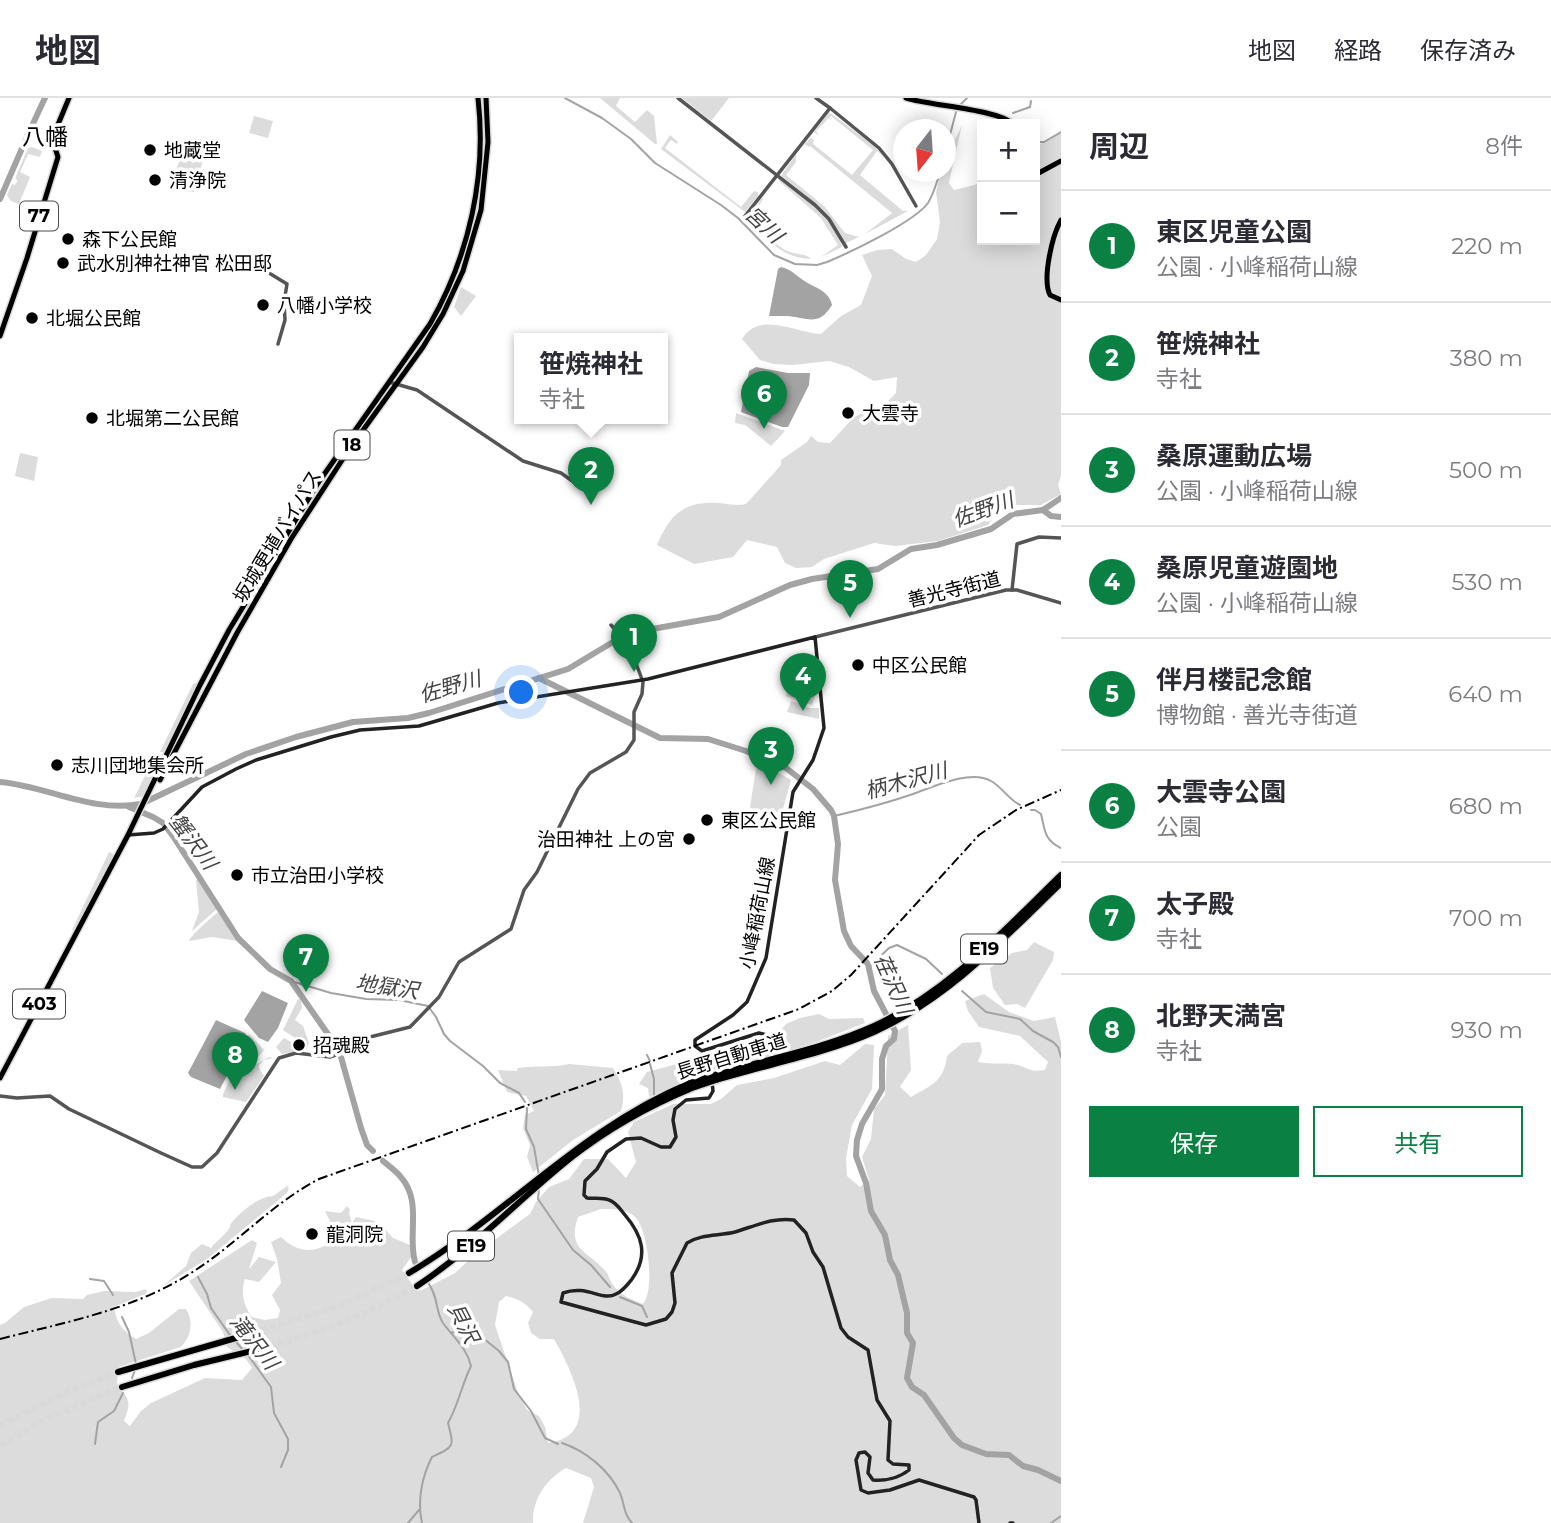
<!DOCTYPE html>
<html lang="ja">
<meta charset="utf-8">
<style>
body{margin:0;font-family:Montserrat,"Noto Sans JP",sans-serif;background:#f2f2f3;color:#2b2b33}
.controls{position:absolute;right:21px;top:21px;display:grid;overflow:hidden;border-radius:0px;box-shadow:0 4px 18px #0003}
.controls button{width:63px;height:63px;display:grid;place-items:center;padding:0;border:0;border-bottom:2px solid #e1e1e2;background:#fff;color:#2b2b33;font:35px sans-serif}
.compass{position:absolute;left:893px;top:21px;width:63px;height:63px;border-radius:50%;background:#fff;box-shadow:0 4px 18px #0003;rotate:197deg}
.you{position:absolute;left:522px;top:595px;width:24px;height:24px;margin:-18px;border:5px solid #fff;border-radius:50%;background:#1a73e8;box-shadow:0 0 0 10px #1a73e833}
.badge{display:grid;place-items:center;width:46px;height:46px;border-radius:50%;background:#0b8043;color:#fff;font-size:23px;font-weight:700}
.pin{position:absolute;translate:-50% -58px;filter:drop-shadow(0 2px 4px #0008)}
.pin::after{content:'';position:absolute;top:37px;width:24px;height:21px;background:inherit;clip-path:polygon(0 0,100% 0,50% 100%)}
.popup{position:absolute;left:514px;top:235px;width:154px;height:91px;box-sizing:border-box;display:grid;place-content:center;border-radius:0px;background:#fff;filter:drop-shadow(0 2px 5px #0005);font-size:23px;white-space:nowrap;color:#7c7c81}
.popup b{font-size:26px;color:#2b2b33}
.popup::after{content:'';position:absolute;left:50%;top:100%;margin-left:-14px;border:14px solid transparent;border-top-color:#fff}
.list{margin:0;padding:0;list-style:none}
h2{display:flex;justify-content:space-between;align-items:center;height:91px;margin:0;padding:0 28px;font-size:30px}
h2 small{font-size:23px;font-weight:400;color:#7c7c81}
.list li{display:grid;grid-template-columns:46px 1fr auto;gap:21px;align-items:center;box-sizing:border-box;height:112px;padding:0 28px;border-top:2px solid #e1e1e2}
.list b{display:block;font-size:26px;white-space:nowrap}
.list p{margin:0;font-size:23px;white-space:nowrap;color:#7c7c81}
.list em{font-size:23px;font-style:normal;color:#7c7c81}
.actions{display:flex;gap:14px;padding:21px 28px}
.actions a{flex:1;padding:16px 0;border:2px solid #0b8043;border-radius:0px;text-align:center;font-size:24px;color:#0b8043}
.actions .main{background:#0b8043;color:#fff}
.map{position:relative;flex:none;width:1061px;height:1425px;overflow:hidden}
header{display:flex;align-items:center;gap:42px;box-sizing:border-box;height:98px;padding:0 35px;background:#fff;border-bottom:2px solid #e1e1e2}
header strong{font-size:33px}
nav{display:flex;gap:38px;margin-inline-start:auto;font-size:24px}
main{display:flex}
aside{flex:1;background:#fff}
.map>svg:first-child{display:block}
</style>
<header>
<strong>地図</strong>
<nav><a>地図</a><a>経路</a><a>保存済み</a></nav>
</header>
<main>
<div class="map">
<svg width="1061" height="1425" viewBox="0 0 1061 1425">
<rect width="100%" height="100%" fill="#fff"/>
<g fill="#dcdcdc" fill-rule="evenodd">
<polygon points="600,0 620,0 616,8 635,24 647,12 654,18 657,46 655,46"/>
<polygon points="682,0 729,0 711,23"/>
<polygon points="829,14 872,46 886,60 877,53 860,77 903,113 908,113 865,136 892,115 810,48 809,49 804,46 811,40 814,42 813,46 852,77 873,52 831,18 816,33 819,38 814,34"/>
<polygon points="254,18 273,23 268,40 249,35"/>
<path d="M962 27 949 85 954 92 982 85V142H1035V49L1061 34V378L1058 387 1061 396 1041 407H1016L998 412 988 427 938 443 895 448 874 445 824 461 812 469 796 470 785 465 777 449 747 442 733 459 694 466 657 447C670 416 684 403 719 405 728 406 737 408 746 406L781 367V362L807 344 811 338 818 344 830 345 854 319 885 306 896 295 897 279 874 283 849 269 829 263 793 267 773 266 760 262 742 241C759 212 796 235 821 236L841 218 861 207 872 178 862 157 877 152 892 151 906 161 916 164 926 157 937 141 940 124 936 94 941 74H946L948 50 952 48Z"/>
<polygon points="670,37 678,44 677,46 671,42 665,50 741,109 754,93 758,94 758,98 745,114 661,51"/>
<polygon points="177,42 200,51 208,44 194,94 169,92 171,87 168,86 173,74 175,75 181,58 173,55"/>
<polygon points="32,49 42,53 40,59 28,56 20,74 30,79 19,106 11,103 7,97 12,86 15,87 17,84 16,78 28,50"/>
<path d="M796 56V64L786 77 824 108 845 135 859 139 846 145C830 115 807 98 781 78Z"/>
<path d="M779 81C801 98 837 120 842 149L821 159 838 147 821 120 778 82 767 94Z"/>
<path d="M762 100 763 101 753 118C763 131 774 148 790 154 798 157 805 155 811 161 781 160 767 141 749 119Z"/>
<polygon points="461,189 476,198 461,218 454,209"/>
<polygon points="736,315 785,333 771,348 745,327 735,325"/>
<polygon points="20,355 38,359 34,383 15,378"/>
<polygon points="803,582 812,587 816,594 812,607 786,598 787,594 790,595 792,590 800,591"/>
<polygon points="196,585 198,586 172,641 163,654 160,654 193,586"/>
<polygon points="791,603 810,610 819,610 819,621 787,614"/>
<polygon points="155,658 160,659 153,675 156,677 145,698 134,700"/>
<polygon points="759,669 774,672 791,682 783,711 779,714 753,712 750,709 756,671"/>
<polygon points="109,754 115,757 75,833 72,832"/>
<polygon points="198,780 217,811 192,833 199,814 196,783"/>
<path d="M218 814 238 843 212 839 189 843C190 838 212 819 218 814Z"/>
<polygon points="1034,844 1054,854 1053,862 1025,910 1017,906 1005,907 993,890 990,870 1012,855 1027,852"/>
<path d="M984 896 1009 914 1034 923 1055 919 1061 944V1425H583L594 1389 591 1380 566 1370C546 1381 532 1402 533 1425H0V1227L5 1225 24 1209 52 1200 83 1201 87 1197 104 1193 136 1194 146 1191 147 1195 114 1209C117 1226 122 1232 136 1241L149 1235 179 1211H186C194 1223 191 1239 181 1249L118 1269 117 1285C129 1302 132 1303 124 1323L130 1328 141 1313 151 1305 205 1280 242 1282 252 1270 246 1261 227 1249 223 1234 189 1183 252 1142 257 1145 249 1171 259 1159 276 1164 259 1184 245 1181C240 1195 244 1208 252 1219L265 1222 278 1220 280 1212 272 1197 281 1185 277 1161 271 1144 281 1139C307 1164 329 1149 352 1127L334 1140 325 1127 330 1123 325 1113 341 1115 347 1108 350 1112 349 1115 352 1125 356 1119 379 1124 393 1140 410 1147 411 1159 402 1172 417 1193 422 1192 455 1175 478 1154 530 1116 536 1104 549 1089 569 1081 584 1061H608L626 1080 636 1064 628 1034 634 1024 673 1006H711L721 1001 737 987 774 980 825 963 840 967 865 946 874 947 872 991 852 1027 846 1060 847 1078 860 1089 869 1082 862 1059 871 1041 874 1011 885 997 888 938 908 927 911 972 900 989 911 999C932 987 944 983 947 958L962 945 980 944 982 953 978 964C991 967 1009 964 1018 967 1031 971 1029 974 1045 972L1048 964 1020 938 979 929 968 913 965 903ZM601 1111C614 1111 629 1111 637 1121 648 1136 655 1192 643 1206 632 1202 618 1196 612 1185 611 1185 608 1176 607 1175 590 1153 566 1154 578 1119ZM506 1198C518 1201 525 1204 533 1214L528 1225 531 1235 540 1241H554C571 1271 605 1337 548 1345L545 1329 539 1318 527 1312 517 1292 495 1227 499 1204Z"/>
<polygon points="298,901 301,902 302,910 295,922 303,928 309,945 306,952 282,956 276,949 284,940 295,946 298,942 283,932"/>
<polygon points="819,916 829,921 863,920 865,925 816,944 757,962 754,955 770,944 786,926 800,920"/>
<polygon points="249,936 264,952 252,966 236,961"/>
<polygon points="269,959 274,960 264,962 259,967 259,970 264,978 246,1004 223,999 223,996 238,964 253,968"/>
<polygon points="699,960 704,961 705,974 649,999 648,990 639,986 647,974"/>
<path d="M569 966 613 970C622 984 626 996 621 1013L573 1042 533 1074 527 1059 530 1047 523 1030 525 1017 534 1013 526 998 507 994 498 972 517 973 518 970C535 967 552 970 569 966Z"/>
<path d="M287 1088 289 1090 287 1095 207 1161 163 1188 186 1168 191 1155 202 1146 211 1150C216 1143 223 1139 227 1133 234 1125 226 1131 233 1123 242 1113 260 1098 273 1098Z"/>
</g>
<g fill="#a3a3a3">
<path d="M781 169C793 172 796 178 806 184 816 190 829 193 832 207 818 230 807 219 786 218 780 218 775 218 769 218L778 171Z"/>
<polygon points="756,269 788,275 810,275 809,287 788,329 782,329 741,314 749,273"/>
<polygon points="262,893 288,905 278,930 268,944 259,940 244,922"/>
<polygon points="216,922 245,935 247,938 220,991 191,979 188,975"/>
</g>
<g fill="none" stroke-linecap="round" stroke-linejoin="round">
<g stroke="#a3a3a3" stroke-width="2">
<path d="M565 0 602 20 631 41 655 65 721 107 738 120 774 157 795 166 817 167 827 164C851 154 914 124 928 105 934 95 937 84 940 74"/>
<polyline points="960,7 967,0"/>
<polyline points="1013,15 1030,9 1031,3"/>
<polyline points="1035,44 1044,44 1061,34"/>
<polyline points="946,52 956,14"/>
<path d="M1031 712H1035L1041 716C1045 732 1044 742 1061 750"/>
<path d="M834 718C860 712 887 705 913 696 933 689 970 671 991 683 1002 689 1008 701 1020 707"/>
<polyline points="869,869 889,850 897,847 926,861 942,876"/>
<polyline points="291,883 331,895 366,901 399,902 428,908 436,919 444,936 450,943 483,968 500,985 519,995 525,1004"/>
<polyline points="962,893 986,914 1020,921 1033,933 1053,944 1058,949 1061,959"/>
<polyline points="647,957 650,963"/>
<polyline points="650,966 654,981 654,997"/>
<polyline points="527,1010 526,1031 534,1049 539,1078"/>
<polyline points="539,1091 538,1101 573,1152 591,1167 610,1189"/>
<polyline points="198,1179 207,1196 211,1210 232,1240"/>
<polyline points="90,1181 104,1183 113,1197"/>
<polyline points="620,1199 642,1208 647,1219"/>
<polyline points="122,1219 129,1234 136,1266"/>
<polyline points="451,1235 459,1232 478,1236 499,1253 508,1264 514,1291 531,1313 545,1340 558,1346"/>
<polyline points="236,1244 244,1253"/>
<polyline points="248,1257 271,1289 274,1315 288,1341 288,1352 281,1369"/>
<polyline points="132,1280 135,1272"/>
<path d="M562 1345C586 1353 609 1372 620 1395 625 1407 623 1415 632 1425"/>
<polyline points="95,1346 98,1324 114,1313 123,1295"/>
<polyline points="408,1425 419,1412"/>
<path d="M422 1425C417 1403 422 1378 432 1359 455 1348 454 1349 448 1325 458 1308 462 1286 471 1268 467 1250 453 1239 443 1225 435 1213 439 1199 427 1183"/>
<polyline points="1051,1425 1061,1418"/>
</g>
<g stroke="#a3a3a3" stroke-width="6">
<path d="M0 101C15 67 29 33 45 0"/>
<polyline points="1043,412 1061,400"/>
<polyline points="539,580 660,640 708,641 746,653 786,670 813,691 831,712 834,718 838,746 835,782 844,833 851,848 868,866 874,893 895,933 894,941 886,948 882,961 882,991 862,1026 857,1042 856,1058 866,1085 871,1113 885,1137 890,1162 898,1177 907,1215 907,1235 913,1245 907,1280 912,1289 924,1297 954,1340 962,1347 986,1356 1009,1357 1023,1368 1038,1372 1061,1383"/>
<path d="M0 684C47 688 92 715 141 706L246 656 296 639 353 624 408 620 429 615 568 571 618 541 641 533 719 519 790 487 812 481 878 471 911 451 937 447 991 431 1013 416 1043 412 1051 418 1061 419"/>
<polyline points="129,709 153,719 163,725 173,738 238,840 270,871 291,883 339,952 361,1030 367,1047 373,1053"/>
<path d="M383 1063C389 1068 395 1072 400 1078 423 1103 407 1136 415 1164"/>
</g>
<g stroke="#d9d9d9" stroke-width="6" stroke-dasharray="6 3" stroke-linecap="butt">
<polyline points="253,1235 342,1207 409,1175"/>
<path d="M260 1251C315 1235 368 1218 417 1188"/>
<polyline points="0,1328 60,1297 118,1274"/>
<polyline points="0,1347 48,1320 122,1289"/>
</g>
<g stroke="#dbdbdb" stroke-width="8">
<polyline id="primary" points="0,238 27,160 58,59 52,41 69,0"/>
</g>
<g stroke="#dbdbdb" stroke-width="8">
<g id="trunk">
<path d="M906 0C932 8 997 11 1013 26"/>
<polyline points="1035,77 1061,63"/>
<path d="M1061 122C1052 138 1042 181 1050 197L1061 202"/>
<polyline points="160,682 237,535 291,441 348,353 423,249 443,216 463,173 481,112 488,44 486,0"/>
<path d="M0 980 128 737 200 587 229 532 318 385 430 226C469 158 487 78 478 0"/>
</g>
</g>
<g stroke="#dbdbdb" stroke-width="9">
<g id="motorway">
<path d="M714 977C767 961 823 951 874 928 948 894 1003 833 1061 777"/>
<path d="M716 982C768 966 824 956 874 934 949 900 1003 841 1061 785"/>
<path d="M409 1175C509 1115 580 1031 690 985"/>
<path d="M417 1188C473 1151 519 1101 572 1059 609 1030 649 1008 692 990"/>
<polyline points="118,1274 253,1235"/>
<polyline points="122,1289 194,1267 260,1251"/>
</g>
</g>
<g stroke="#555" stroke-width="3.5">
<polyline points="678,0 815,107 829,121 846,149"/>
<polyline points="830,10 879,50 892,66 916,108"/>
<polyline points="745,118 830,10 816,0"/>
<polyline points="217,158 269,175 287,186 284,204 285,222 278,246"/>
<polyline points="389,284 417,292 523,363 561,375 578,387"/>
<polyline points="1012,492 1017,446 1039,439 1061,440"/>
<polyline points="815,539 1006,492 1017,492 1061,505"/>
<polyline points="0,998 17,1000 50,998 69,1011 161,1055 192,1069 202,1069 217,1055 279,960 296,955 330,959 341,955 362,941 410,929 439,899 459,864 511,831 524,792 537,774 578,691 590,675 626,654 634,642 634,614 642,596 643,584 629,547 611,527"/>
</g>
<g stroke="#222" stroke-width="3.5">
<path d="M128 737 154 735 163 731 202 689 236 671 256 662 331 639 360 632 419 628 498 605 648 581 815 539 824 630 813 662 793 694 766 860 747 904 733 917 695 942V948L702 953 759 935 767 937V942L733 961 714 966 711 975 713 993 709 1000 686 1002 675 1011 673 1022 676 1039 670 1049H661L641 1040 626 1041 607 1054 597 1071 585 1083 584 1097 587 1100C594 1101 602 1099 609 1102 616 1104 620 1111 625 1117 642 1137 649 1157 632 1181 628 1186 623 1193 616 1196 602 1204 587 1186 563 1195L561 1204 646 1227 666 1221 672 1214 675 1205 672 1175 687 1145C701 1136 719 1138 735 1134 755 1128 773 1119 794 1122L806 1135 813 1154 823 1169 841 1230 848 1239 868 1252 877 1302 890 1323 888 1362 893 1366 909 1367V1372C899 1380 885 1383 873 1382L868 1375 870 1359 865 1354 859 1355 856 1362 861 1392 868 1395 890 1392 919 1382 974 1399 976 1402 979 1425"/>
<polyline points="1010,1425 1013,1425"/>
</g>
<use href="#primary" stroke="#000" stroke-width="5"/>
<use href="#trunk" stroke="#000" stroke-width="5"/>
<use href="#motorway" stroke="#000" stroke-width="6"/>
<path stroke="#000" stroke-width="2" stroke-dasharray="10 3.5 2 3.5" stroke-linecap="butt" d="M0 1241C66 1224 133 1212 191 1175 236 1147 271 1106 319 1081L799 911 832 893 851 877 979 737 1016 712 1061 692"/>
<g stroke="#dbdbdb" stroke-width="9" stroke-linecap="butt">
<g id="motorway-bridge">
<polyline points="690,985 714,977"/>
<polyline points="692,990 716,982"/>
</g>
</g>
<use href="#motorway-bridge" stroke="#000" stroke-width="6"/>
</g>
<g fill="#000" stroke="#fff" stroke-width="2.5">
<circle cx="150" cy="52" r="7"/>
<circle cx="155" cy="82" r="7"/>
<circle cx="68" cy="141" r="7"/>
<circle cx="63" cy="165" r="7"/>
<circle cx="263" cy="207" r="7"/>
<circle cx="32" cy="220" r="7"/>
<circle cx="848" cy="315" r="7"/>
<circle cx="92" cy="320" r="7"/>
<circle cx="858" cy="567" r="7"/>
<circle cx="57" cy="667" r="7"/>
<circle cx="707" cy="722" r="7"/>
<circle cx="689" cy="741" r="7"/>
<circle cx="237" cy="777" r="7"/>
<circle cx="299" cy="947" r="7"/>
<circle cx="312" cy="1136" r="7"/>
</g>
<g text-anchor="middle" stroke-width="7" stroke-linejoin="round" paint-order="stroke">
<g fill="#fff" stroke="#4c4c4c" stroke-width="2">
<rect x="20" y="103.5" width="38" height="29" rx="5"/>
<rect x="334.5" y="332.5" width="35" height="29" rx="5"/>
<rect x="961" y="836.5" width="46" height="29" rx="5"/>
<rect x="13" y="891.5" width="52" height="29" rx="5"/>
<rect x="448" y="1133.5" width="46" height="29" rx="5"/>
</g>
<g font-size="18" font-weight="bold" fill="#000">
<text x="39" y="124">77</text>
<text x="352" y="353">18</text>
<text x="984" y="857">E19</text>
<text x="39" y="912">403</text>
<text x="471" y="1154">E19</text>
</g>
<g font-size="19" fill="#000" stroke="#fff" text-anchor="start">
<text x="164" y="59">地蔵堂</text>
<text x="169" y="89">清浄院</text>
<text x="82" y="148">森下公民館</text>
<text x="77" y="172">武水別神社神官 松田邸</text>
<text x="277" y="214">八幡小学校</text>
<text x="46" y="227">北堀公民館</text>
<text x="862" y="322">大雲寺</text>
<text x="106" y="327">北堀第二公民館</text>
<text x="872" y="574">中区公民館</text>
<text x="71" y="674">志川団地集会所</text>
<text x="721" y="729">東区公民館</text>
<text x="675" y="748" text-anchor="end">治田神社 上の宮</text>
<text x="251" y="784">市立治田小学校</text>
<text x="313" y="954">招魂殿</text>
<text x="326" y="1143">龍洞院</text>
</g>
<g font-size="19" fill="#000" stroke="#fff">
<text transform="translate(277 438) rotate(-59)" y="7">坂城更埴バイパス</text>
<text transform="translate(954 491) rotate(-14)" y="7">善光寺街道</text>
<text transform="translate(757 815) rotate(-79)" y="7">小峰稲荷山線</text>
<text transform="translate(731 958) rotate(-17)" y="7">長野自動車道</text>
</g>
<g font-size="21" font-style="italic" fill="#444" stroke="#fff">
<text transform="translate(764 127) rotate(43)" y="7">宮川</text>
<text transform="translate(983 412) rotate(-20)" y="7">佐野川</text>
<text transform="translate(450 589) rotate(-16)" y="7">佐野川</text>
<text transform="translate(906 683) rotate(-15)" y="7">柄木沢川</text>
<text transform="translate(193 744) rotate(53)" y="7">蟹沢川</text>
<text transform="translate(893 886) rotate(66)" y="7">荏沢川</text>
<text transform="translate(387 889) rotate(8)" y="7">地獄沢</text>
<text transform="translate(463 1225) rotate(63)" y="7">貝沢</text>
<text transform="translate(254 1244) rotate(52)" y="7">滝沢川</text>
</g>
<g font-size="23" fill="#000" stroke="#fff">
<text x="45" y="47">八幡</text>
</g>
</g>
</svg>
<div class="controls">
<button>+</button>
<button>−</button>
</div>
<svg class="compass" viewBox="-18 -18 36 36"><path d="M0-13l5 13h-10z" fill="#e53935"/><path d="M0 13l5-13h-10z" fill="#7c7c81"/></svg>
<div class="you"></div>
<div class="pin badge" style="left:634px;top:574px">1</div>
<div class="pin badge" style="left:591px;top:407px">2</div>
<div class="popup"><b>笹焼神社</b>寺社</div>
<div class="pin badge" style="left:771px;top:687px">3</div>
<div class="pin badge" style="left:803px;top:613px">4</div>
<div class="pin badge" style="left:850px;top:520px">5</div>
<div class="pin badge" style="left:764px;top:331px">6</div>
<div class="pin badge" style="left:306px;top:894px">7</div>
<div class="pin badge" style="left:235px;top:992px">8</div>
</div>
<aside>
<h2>周辺<small>8件</small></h2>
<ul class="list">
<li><span class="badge">1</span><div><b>東区児童公園</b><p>公園 · 小峰稲荷山線</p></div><em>220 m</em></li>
<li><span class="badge">2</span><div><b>笹焼神社</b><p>寺社</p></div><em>380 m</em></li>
<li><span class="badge">3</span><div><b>桑原運動広場</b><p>公園 · 小峰稲荷山線</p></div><em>500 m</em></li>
<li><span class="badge">4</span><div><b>桑原児童遊園地</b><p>公園 · 小峰稲荷山線</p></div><em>530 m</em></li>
<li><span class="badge">5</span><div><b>伴月楼記念館</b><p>博物館 · 善光寺街道</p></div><em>640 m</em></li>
<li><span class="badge">6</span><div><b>大雲寺公園</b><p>公園</p></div><em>680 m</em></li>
<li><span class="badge">7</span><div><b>太子殿</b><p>寺社</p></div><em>700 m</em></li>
<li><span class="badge">8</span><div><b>北野天満宮</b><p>寺社</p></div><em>930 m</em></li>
</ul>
<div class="actions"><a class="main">保存</a><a>共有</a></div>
</aside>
</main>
